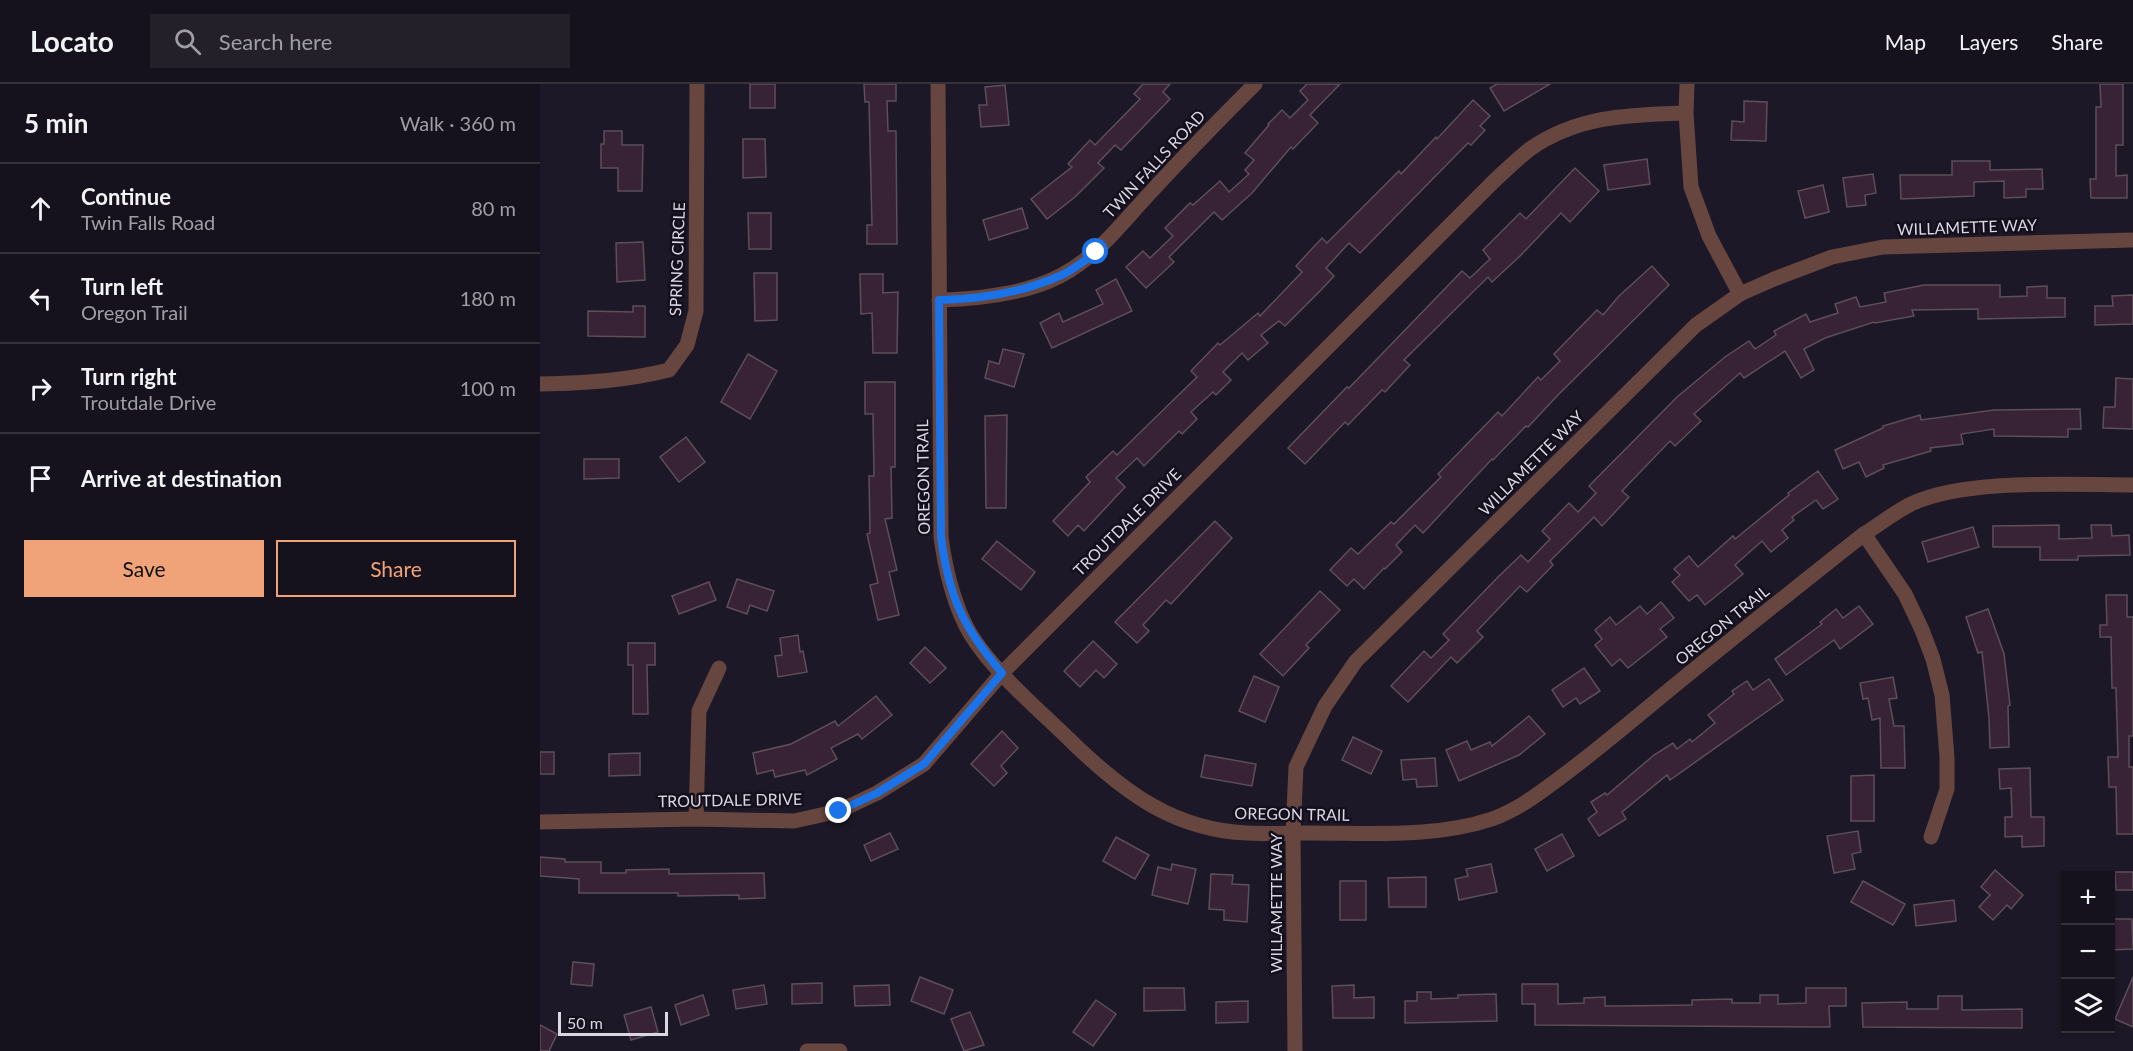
<!DOCTYPE html>
<meta charset="utf-8">
<style>
body{margin:0;font-family:Lato,sans-serif;background:#23202a;color:#f1f3f6}
.controls{position:absolute;right:18px;bottom:18px;display:grid;overflow:hidden;border-radius:0px;box-shadow:0 2px 4px #0004}
.controls button{width:54px;height:54px;display:grid;place-items:center;padding:0;border:0;border-bottom:2px solid #35323b;background:#16121d;color:#f1f3f6;font:30px sans-serif}
.scale{position:absolute;left:18px;bottom:15px;width:110px;box-sizing:border-box;padding-left:6px;border:3px solid #dad7e2;border-top:0;font-size:16px;line-height:21px;white-space:nowrap;color:#dad7e2;-webkit-text-stroke:4px #140f1d;paint-order:stroke}
.stop{position:absolute;width:18px;height:18px;margin:-14px;border:4px solid #1a73e8;border-radius:50%;background:#fff}
.stop.end{background:#1a73e8;border-color:#fff;box-shadow:0 2px 6px #0008}
.list{margin:0;padding:0;list-style:none}
h2{display:flex;justify-content:space-between;align-items:center;height:78px;margin:0;padding:0 24px;font-size:26px}
h2 small{font-size:20px;font-weight:400;color:#9e9ea4}
.list li{display:grid;grid-template-columns:39px 1fr auto;gap:18px;align-items:center;box-sizing:border-box;height:90px;padding:0 24px;border-top:2px solid #35323b}
.list b{display:block;font-size:22px;white-space:nowrap}
.list p{margin:0;font-size:20px;white-space:nowrap;color:#9e9ea4}
.list em{font-size:20px;font-style:normal;color:#9e9ea4}
.actions{display:flex;gap:12px;padding:18px 24px}
.actions a{flex:1;padding:14px 0;border:2px solid #f0a378;border-radius:0px;text-align:center;font-size:21px;color:#f0a378}
.actions .main{background:#f0a378;color:#111}
.icon{flex:none;width:33px;height:33px;fill:none;stroke:currentColor;stroke-width:2;stroke-linecap:round;stroke-linejoin:round}
.map{position:relative;flex:none;width:1593px;height:967px;overflow:hidden}
header{display:flex;align-items:center;gap:36px;box-sizing:border-box;height:84px;padding:0 30px;background:#16121d;border-bottom:2px solid #35323b}
header strong{font-size:28px}
nav{display:flex;gap:33px;margin-inline-start:auto;font-size:21px}
.search{width:420px;height:54px;background:#23202a;display:flex;align-items:center;gap:15px;box-sizing:border-box;padding:0 21px;border-radius:0px;color:#9e9ea4;font-size:22px}
main{display:flex}
aside{flex:1;background:#16121d}
.map>svg:first-child{display:block}
</style>
<header>
<strong>Locato</strong>
<div class="search"><svg class="icon" aria-label="search" viewBox="0 0 24 24"><circle cx="10" cy="10" r="6"/><path d="M15 15l6 6"/></svg>Search here</div>
<nav><a>Map</a><a>Layers</a><a>Share</a></nav>
</header>
<main>
<aside>
<h2>5 min<small>Walk · 360 m</small></h2>
<ul class="list">
<li><svg class="icon" aria-label="ahead" viewBox="0 0 24 24"><path d="M12 20V5M6 11l6-6 6 6"/></svg><div><b>Continue</b><p>Twin Falls Road</p></div><em>80 m</em></li>
<li><svg class="icon" aria-label="left" viewBox="0 0 24 24"><path d="M17 20v-9H6M10 6l-5 5 5 5"/></svg><div><b>Turn left</b><p>Oregon Trail</p></div><em>180 m</em></li>
<li><svg class="icon" aria-label="right" viewBox="0 0 24 24"><path d="M7 20v-9h11M14 6l5 5-5 5"/></svg><div><b>Turn right</b><p>Troutdale Drive</p></div><em>100 m</em></li>
<li><svg class="icon" aria-label="arrive" viewBox="0 0 24 24"><path d="M6 21V4h12l-3 4 3 4H6"/></svg><div><b>Arrive at destination</b></div></li>
</ul>
<div class="actions"><a class="main">Save</a><a>Share</a></div>
</aside>
<div class="map">
<svg width="1593" height="967" viewBox="0 0 1593 967">
<rect width="100%" height="100%" fill="#1d1827"/>
<g fill="#372335" stroke="#5d4e5b" stroke-width="1.5">
<rect x="210" y="0" width="25" height="24"/>
<polygon points="324,0 356,0 356,17 347,17 348,47 356,47 357,160 327,160 327,141 332,141 329,18 325,18"/>
<polygon points="603,0 630,0 623,8 630,15 581,66 575,61 558,79 564,84 535,113 507,135 491,115 532,83 528,80 550,56 555,61 600,15 594,10"/>
<polygon points="767,0 800,0 770,31 778,39 753,65 751,63 712,109 682,136 674,128 629,173 634,178 606,204 586,183 603,167 610,174 633,152 625,144 650,119 653,121 680,97 689,108 709,90 705,86 714,76 705,69 729,41 728,40 742,26 750,34 768,16 760,7"/>
<polygon points="957,0 1010,0 964,27 950,4"/>
<polygon points="1560,0 1583,0 1583,61 1576,61 1576,92 1587,91 1587,114 1551,114 1550,95 1556,95 1556,23 1561,23"/>
<polygon points="465,1 469,41 441,43 439,21 447,21 445,3"/>
<polygon points="933,16 950,32 940,42 945,46 931,61 928,59 820,169 809,159 786,184 794,192 781,206 745,242 739,237 721,251 728,259 708,276 702,269 683,288 691,296 676,311 673,308 651,328 657,335 642,350 639,347 604,382 597,374 576,394 585,403 544,447 538,441 528,452 513,437 550,398 546,393 573,367 577,371 657,293 651,287 678,259 680,261 718,229 720,232 762,188 756,182 782,154 787,159 859,87 861,90 896,53 897,55"/>
<polygon points="1204,17 1227,18 1226,57 1191,56 1192,37 1204,38"/>
<polygon points="64,47 82,47 82,61 103,61 102,107 78,107 78,84 61,84 61,60 64,60"/>
<polygon points="203,55 225,55 226,93 203,94"/>
<polygon points="1107,75 1110,100 1068,106 1064,81"/>
<polygon points="1412,77 1450,77 1450,86 1502,85 1503,105 1486,105 1486,113 1464,114 1464,97 1434,98 1434,112 1361,115 1360,91 1412,91"/>
<polygon points="1035,84 1059,107 1030,138 1021,129 980,172 952,198 948,193 864,276 870,281 845,308 842,306 808,341 805,338 765,380 748,364 807,303 809,304 922,187 930,194 950,175 943,166 980,129 986,135"/>
<polygon points="1333,90 1336,109 1325,111 1326,121 1307,123 1303,94"/>
<polygon points="1283,101 1289,128 1265,134 1258,107"/>
<polygon points="482,124 488,144 449,156 443,136"/>
<polygon points="208,129 231,129 231,165 209,165"/>
<polygon points="103,158 105,196 77,198 76,159"/>
<polygon points="1112,182 1129,201 1017,312 988,343 986,342 953,376 952,375 883,449 875,441 856,461 862,468 845,485 844,484 824,505 814,495 807,502 790,486 811,464 818,470 851,438 854,440 901,393 898,390 958,328 962,332 998,293 1001,296 1020,277 1014,270 1057,226 1063,231 1079,212"/>
<polygon points="214,189 237,189 237,236 215,237"/>
<polygon points="320,190 343,190 343,209 358,208 357,269 333,269 332,229 321,230"/>
<polygon points="576,195 592,227 512,264 500,239 519,229 523,238 563,220 556,206"/>
<polygon points="1384,201 1460,201 1460,213 1487,212 1487,203 1507,202 1507,214 1525,214 1525,233 1438,235 1438,225 1372,226 1374,232 1335,239 1334,238 1285,254 1264,265 1274,286 1261,294 1245,267 1204,294 1200,289 1154,330 1161,337 1135,362 1130,357 1082,407 1089,413 1062,442 1054,433 1010,477 1013,481 987,508 980,502 937,547 943,553 917,579 911,573 868,618 851,602 884,567 891,574 909,556 903,550 958,493 981,471 988,478 1010,455 1002,447 1029,419 1038,428 1056,409 1049,402 1137,313 1185,273 1209,257 1215,265 1236,251 1234,247 1266,230 1270,238 1298,229 1295,220 1316,213 1320,223 1346,218 1344,209"/>
<polygon points="1593,211 1593,240 1555,241 1555,222 1573,222 1572,212"/>
<polygon points="93,222 105,222 105,253 48,252 48,227 93,228"/>
<polygon points="463,265 484,270 474,303 445,294 449,277 459,280"/>
<polygon points="208,270 237,287 210,335 181,318"/>
<polygon points="1576,294 1593,295 1593,345 1563,344 1564,323 1575,323"/>
<polygon points="325,298 355,298 355,383 351,383 352,434 345,435 357,486 349,488 359,531 338,536 330,501 338,499 327,450 330,449 329,392 334,392 333,330 325,330"/>
<polygon points="1540,325 1541,345 1528,345 1528,353 1454,352 1454,345 1421,350 1423,360 1390,364 1391,367 1343,381 1344,384 1326,393 1319,378 1303,385 1295,366 1343,344 1343,342 1380,331 1381,336 1454,326"/>
<polygon points="467,331 466,424 446,424 445,332"/>
<polygon points="146,353 165,378 139,398 120,373"/>
<polygon points="44,375 79,375 79,394 44,395"/>
<polygon points="1278,387 1298,415 1283,425 1276,416 1252,433 1254,436 1242,446 1248,454 1231,468 1222,457 1195,481 1203,490 1165,521 1157,511 1149,517 1132,498 1140,491 1134,485 1149,472 1158,483 1193,452 1195,455 1249,411 1248,409"/>
<polygon points="675,437 692,454 631,520 626,516 603,541 609,547 597,559 575,538"/>
<polygon points="1519,441 1519,455 1552,454 1551,441 1571,441 1572,452 1589,451 1590,471 1538,472 1538,476 1500,476 1500,463 1453,463 1453,442"/>
<polygon points="1433,443 1439,463 1388,478 1382,458"/>
<polygon points="457,457 495,488 481,506 442,475"/>
<polygon points="197,495 234,507 227,527 210,521 207,530 187,523"/>
<polygon points="169,498 176,516 139,530 132,512"/>
<polygon points="780,507 800,526 766,561 769,564 743,592 720,570"/>
<polygon points="1566,511 1587,511 1587,533 1593,533 1593,652 1589,652 1589,683 1593,683 1593,750 1577,750 1576,703 1569,703 1568,673 1578,673 1576,604 1572,604 1571,553 1560,553 1560,541 1567,541"/>
<polygon points="1121,518 1134,534 1120,545 1127,553 1088,584 1080,575 1072,582 1055,561 1062,555 1055,546 1070,533 1076,541 1100,522 1107,530"/>
<polygon points="1319,522 1333,540 1300,565 1294,556 1246,591 1235,575 1282,540 1280,538 1296,525 1303,534"/>
<polygon points="1448,525 1464,570 1470,621 1468,622 1469,663 1450,664 1449,634 1442,568 1438,569 1426,533"/>
<polygon points="258,551 260,568 263,567 267,588 238,593 235,572 242,571 240,554"/>
<polygon points="553,557 577,580 564,594 556,586 540,603 524,587"/>
<polygon points="88,559 115,559 115,581 107,581 108,630 93,630 93,581 88,581"/>
<polygon points="385,563 406,584 390,599 370,579"/>
<polygon points="1044,584 1060,607 1040,620 1036,614 1023,623 1012,606"/>
<polygon points="714,592 739,603 725,638 699,627"/>
<polygon points="1353,593 1357,614 1349,615 1354,642 1364,642 1365,684 1341,684 1340,634 1332,636 1328,614 1323,615 1320,599"/>
<polygon points="1229,595 1243,616 1130,696 1127,691 1082,728 1086,735 1059,752 1048,735 1057,728 1051,718 1065,709 1067,711 1114,671 1133,659 1137,665 1150,655 1152,658 1175,639 1168,631 1194,610 1192,607 1207,597 1213,606"/>
<polygon points="336,612 352,631 322,655 318,650 291,664 297,675 267,691 265,686 235,693 233,686 217,690 213,669 251,660 295,637 298,642"/>
<polygon points="989,632 1005,650 979,671 919,697 906,666 927,657 931,666 950,658 952,662"/>
<polygon points="462,647 478,664 461,682 467,689 454,702 431,680"/>
<polygon points="813,653 842,667 831,690 802,676"/>
<rect x="0" y="668" width="14" height="22"/>
<polygon points="100,669 100,691 69,692 69,670"/>
<polygon points="665,671 716,680 712,702 661,693"/>
<polygon points="895,674 897,702 877,703 876,695 863,696 861,676"/>
<polygon points="1490,684 1491,733 1504,733 1504,762 1482,763 1482,752 1465,753 1465,733 1472,733 1471,704 1460,705 1459,685"/>
<polygon points="1334,691 1334,737 1311,737 1311,692"/>
<polygon points="1318,747 1321,768 1312,770 1315,785 1294,789 1287,752"/>
<polygon points="350,749 358,765 331,777 324,761"/>
<polygon points="1022,750 1034,772 1007,787 995,765"/>
<polygon points="576,753 609,771 595,795 563,777"/>
<polygon points="0,773 25,775 25,778 61,778 61,789 86,789 86,786 129,785 129,790 224,789 225,814 199,815 199,811 138,812 138,809 39,809 39,795 0,792"/>
<polygon points="632,780 656,785 648,820 612,811 618,783 631,786"/>
<polygon points="951,780 957,808 919,816 915,795 928,792 926,785"/>
<polygon points="1455,786 1483,811 1471,825 1467,821 1453,836 1439,823 1450,811 1441,803"/>
<polygon points="1575,788 1593,788 1593,806 1576,806"/>
<polygon points="671,790 693,791 692,800 709,801 707,838 684,836 684,826 669,825"/>
<polygon points="886,793 886,823 849,823 848,794"/>
<rect x="800" y="797" width="26" height="39"/>
<polygon points="1323,797 1365,820 1353,841 1311,818"/>
<polygon points="1414,816 1416,837 1376,842 1374,821"/>
<polygon points="1570,835 1592,835 1593,865 1571,866"/>
<polygon points="33,878 54,880 52,902 31,900"/>
<polygon points="380,893 413,906 404,930 371,917"/>
<polygon points="1593,893 1593,943 1575,935"/>
<polygon points="282,899 282,919 252,920 252,900"/>
<polygon points="982,900 1018,900 1018,920 1044,919 1044,914 1065,913 1065,922 1079,922 1152,921 1152,916 1192,915 1192,919 1220,919 1220,911 1238,911 1238,920 1266,919 1266,904 1306,904 1306,922 1289,922 1290,943 995,941 995,920 982,920"/>
<polygon points="224,901 227,920 196,925 193,906"/>
<polygon points="349,901 350,921 315,922 314,902"/>
<polygon points="814,901 814,914 834,913 834,934 793,934 792,902"/>
<polygon points="604,904 644,904 645,926 604,927"/>
<polygon points="877,908 891,908 891,915 918,914 918,911 956,910 957,937 865,939 865,917 877,917"/>
<polygon points="163,911 169,931 141,941 135,921"/>
<polygon points="1398,912 1422,912 1422,926 1482,925 1482,944 1323,943 1322,919 1367,918 1367,925 1398,925"/>
<polygon points="556,916 576,930 553,962 533,948"/>
<polygon points="708,917 708,938 676,939 676,918"/>
<polygon points="111,923 118,948 91,956 84,931"/>
<polygon points="430,928 444,961 424,967 411,935"/>
<polygon points="0,941 17,950 9,967 0,967"/>
</g>
<g fill="none" stroke-linecap="round" stroke-linejoin="round">
<g stroke="#66463f" stroke-width="15">
<path d="M398 0 401 453C405 483 411 510 424 538 445 582 499 625 534 660 584 708 634 746 707 749 728 750 750 749 771 749 831 749 895 754 952 735 977 726 997 711 1017 696 1054 669 1088 640 1123 611 1189 557 1257 503 1324 450 1340 440 1355 428 1371 420 1427 394 1530 401 1593 401"/>
<polyline points="1147,0 1146,29 1151,103 1169,152 1200,210"/>
<path d="M399 216C437 215 485 210 520 192 557 173 582 139 610 109 644 72 679 36 715 0"/>
<path d="M0 300C47 299 84 297 129 286L147 261 156 227 157 0"/>
<polyline points="1324,450 1365,510 1382,546 1393,575 1402,611 1407,673 1407,705 1391,753"/>
<polyline points="156,735 159,627 179,584"/>
<path d="M0 738 156 735 254 737 299 727 337 709 384 680 462 589 952 99C964 88 977 75 990 65 1039 31 1090 31 1146 29"/>
<polyline points="267,967 300,967"/>
<polyline points="755,967 753,749 756,683 785,622 816,577 1156,241 1200,210 1234,195 1292,173 1343,163 1593,156"/>
</g>
</g>
<g fill="none" stroke-linecap="round" stroke-linejoin="round">
<path stroke="#1a73e8" stroke-width="8" d="M299 727 337 709 384 680 462 589C423 543 409 514 401 453L399 216C439 215 480 209 517 193 531 188 544 177 556 168"/>
</g>
<g text-anchor="middle" stroke-width="5" stroke-linejoin="round" paint-order="stroke">
<g font-size="16" fill="#dad7e2" stroke="#140f1d">
<text transform="translate(614 80) rotate(-47)" y="6">TWIN FALLS ROAD</text>
<text transform="translate(1427 143) rotate(-2)" y="6">WILLAMETTE WAY</text>
<text transform="translate(137 175) rotate(-88)" y="6">SPRING CIRCLE</text>
<text transform="translate(991 379) rotate(-45)" y="6">WILLAMETTE WAY</text>
<text transform="translate(383 393) rotate(-91)" y="6">OREGON TRAIL</text>
<text transform="translate(587 438) rotate(-45)" y="6">TROUTDALE DRIVE</text>
<text transform="translate(1182 541) rotate(-39)" y="6">OREGON TRAIL</text>
<text transform="translate(190 716) rotate(-1)" y="6">TROUTDALE DRIVE</text>
<text transform="translate(752 730) rotate(1)" y="6">OREGON TRAIL</text>
<text transform="translate(736 819) rotate(-90)" y="6">WILLAMETTE WAY</text>
</g>
</g>
</svg>
<div class="controls">
<button>+</button>
<button>−</button>
<button><svg class="icon" aria-label="layers" viewBox="0 0 24 24"><path d="M12 4l9 5-9 5-9-5zM3 14l9 5 9-5"/></svg></button>
</div>
<div class="scale">50 m</div>
<div class="stop" style="left:556px;top:168px"></div>
<div class="stop end" style="left:299px;top:727px"></div>
</div>
</main>
